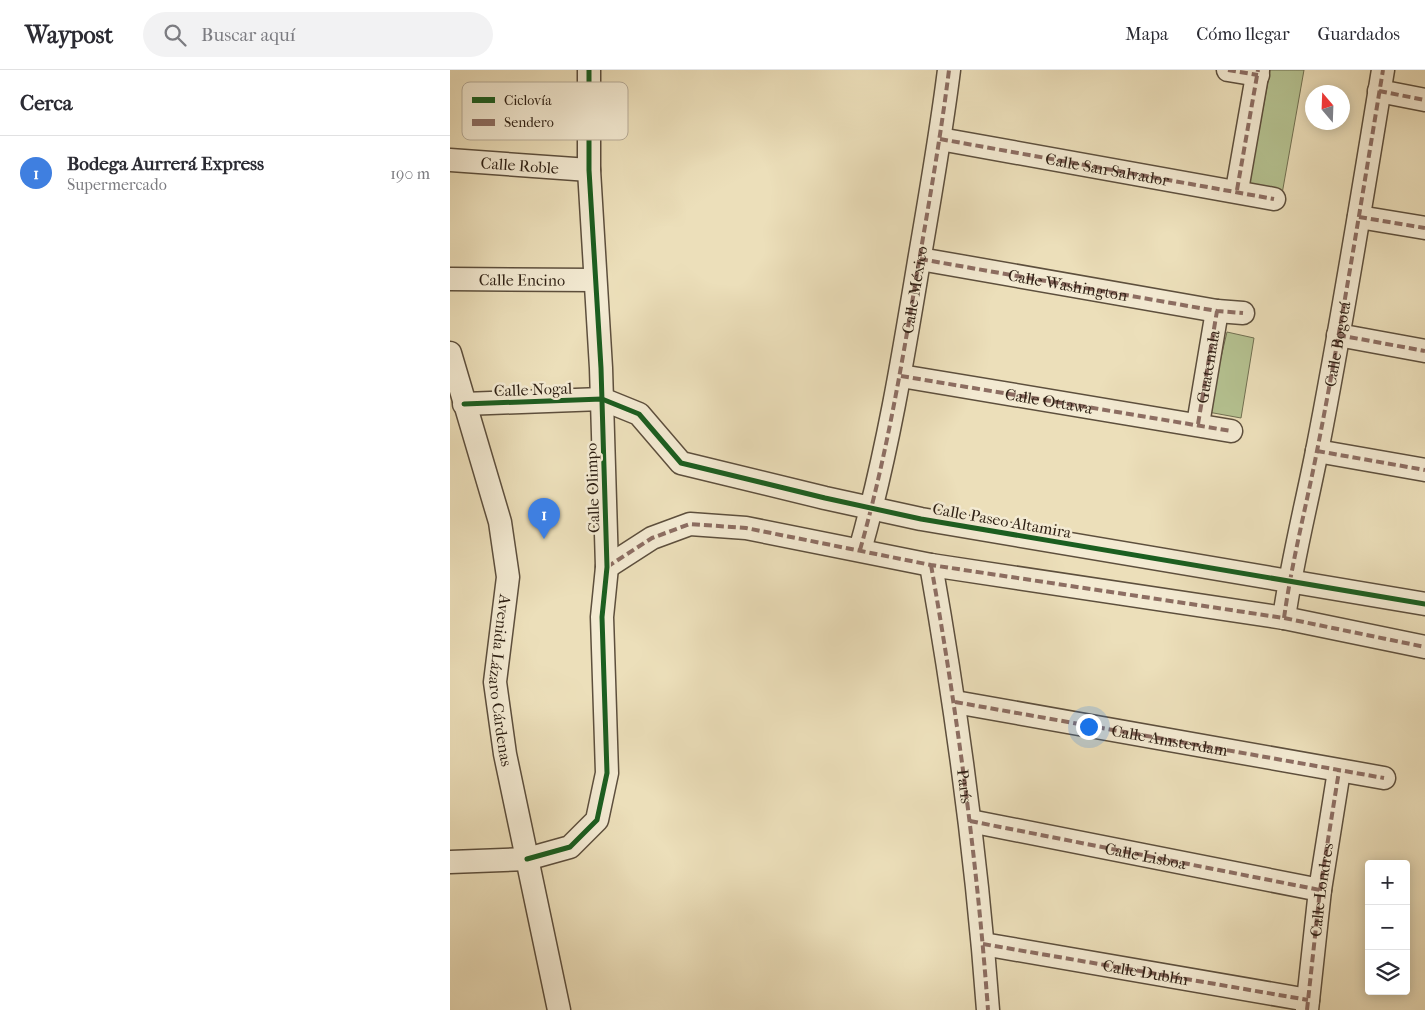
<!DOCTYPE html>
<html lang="es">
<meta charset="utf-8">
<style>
body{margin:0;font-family:"IM FELL French Canon",serif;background:#f2f2f3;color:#2b2b33}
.controls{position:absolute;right:15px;bottom:15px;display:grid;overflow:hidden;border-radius:5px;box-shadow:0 2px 12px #0003}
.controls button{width:45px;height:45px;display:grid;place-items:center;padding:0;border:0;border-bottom:1px solid #e1e1e2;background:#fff;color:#2b2b33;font:25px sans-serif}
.compass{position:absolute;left:855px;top:15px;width:45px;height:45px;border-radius:50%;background:#fff;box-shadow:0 2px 12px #0003;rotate:341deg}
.you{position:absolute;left:638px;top:656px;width:18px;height:18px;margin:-12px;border:4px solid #fff;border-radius:50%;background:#1a73e8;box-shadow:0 0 0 8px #1a73e833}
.badge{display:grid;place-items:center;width:32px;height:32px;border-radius:50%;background:#d93025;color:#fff;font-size:16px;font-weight:700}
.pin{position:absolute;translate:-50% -41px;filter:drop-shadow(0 1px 2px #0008)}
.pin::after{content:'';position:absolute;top:26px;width:18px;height:15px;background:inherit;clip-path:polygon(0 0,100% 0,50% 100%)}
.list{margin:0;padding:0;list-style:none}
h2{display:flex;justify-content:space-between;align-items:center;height:65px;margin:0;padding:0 20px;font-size:21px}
h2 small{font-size:16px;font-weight:400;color:#7c7c81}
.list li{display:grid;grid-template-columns:32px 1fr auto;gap:15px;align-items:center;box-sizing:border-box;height:75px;padding:0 20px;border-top:1px solid #e1e1e2}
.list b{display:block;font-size:19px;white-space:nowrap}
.list p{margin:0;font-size:16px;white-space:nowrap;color:#7c7c81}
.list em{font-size:16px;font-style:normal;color:#7c7c81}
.icon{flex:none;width:28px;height:28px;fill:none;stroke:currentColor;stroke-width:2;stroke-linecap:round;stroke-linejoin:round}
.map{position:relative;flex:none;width:975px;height:940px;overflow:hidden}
header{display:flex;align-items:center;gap:30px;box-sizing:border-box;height:70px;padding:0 25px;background:#fff;border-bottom:1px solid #e1e1e2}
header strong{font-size:24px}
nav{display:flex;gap:28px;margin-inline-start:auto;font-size:18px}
.search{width:350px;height:45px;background:#f2f2f3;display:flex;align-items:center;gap:12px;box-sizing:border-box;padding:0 18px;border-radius:28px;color:#7c7c81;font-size:19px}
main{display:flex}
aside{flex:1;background:#fff}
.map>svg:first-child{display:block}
</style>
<header>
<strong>Waypost</strong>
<div class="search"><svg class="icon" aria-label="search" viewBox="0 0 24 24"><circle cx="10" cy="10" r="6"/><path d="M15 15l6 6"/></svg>Buscar aquí</div>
<nav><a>Mapa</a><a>Cómo llegar</a><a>Guardados</a></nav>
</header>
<main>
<aside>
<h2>Cerca<small></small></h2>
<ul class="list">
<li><span class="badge" style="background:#3f7fe0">1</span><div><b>Bodega Aurrerá Express</b><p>Supermercado</p></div><em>190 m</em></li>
</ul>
</aside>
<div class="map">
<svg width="975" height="940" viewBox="0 0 975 940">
<rect width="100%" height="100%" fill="#ecdfba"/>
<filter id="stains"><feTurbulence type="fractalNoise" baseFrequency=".004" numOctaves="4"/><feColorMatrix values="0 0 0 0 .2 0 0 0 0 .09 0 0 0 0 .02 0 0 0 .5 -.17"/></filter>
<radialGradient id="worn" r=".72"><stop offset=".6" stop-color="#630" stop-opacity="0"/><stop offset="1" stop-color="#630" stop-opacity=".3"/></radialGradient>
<g fill="#b5c291" stroke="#717052">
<polygon points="820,0 854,0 832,124 799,116"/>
<polygon points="777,262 804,268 791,348 758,342"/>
</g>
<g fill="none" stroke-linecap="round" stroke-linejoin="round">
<g stroke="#5d4f3d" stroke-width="25">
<g id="minor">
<polyline points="778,0 808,5"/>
<polyline points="929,21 975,30"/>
<path id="s1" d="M490 69 824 129"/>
<path id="s2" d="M0 90 139 100"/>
<polyline points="787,120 808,0"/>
<polyline points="909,147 975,158"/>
<path id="s3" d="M470 189 767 241 793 243"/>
<path id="s4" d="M0 209 145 210"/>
<polyline points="888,265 975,281"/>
<path id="s5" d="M0 283 50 452 58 507 45 612 55 684 109 940"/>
<path id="s6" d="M451 306 781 361"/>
<polyline points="14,334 152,329 189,344 231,393 375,428 471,449 975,534"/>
<path id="s7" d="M748 354 767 241"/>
<polyline points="867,381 975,400"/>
<path d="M410 480C437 385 453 288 469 191 480 127 491 64 499 0"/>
<path d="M481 495C507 642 527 790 538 940"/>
<polyline points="157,497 202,468 240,454 296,458 481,495 834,548 975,577"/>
<path id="s8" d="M834 548C842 491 856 437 867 381 892 254 912 127 933 0"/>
<polyline points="505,632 934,708"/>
<polyline points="520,751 870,820"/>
<polyline points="0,792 77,789 120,777 147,750 157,703 152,547 157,497 151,298 139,100 139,0"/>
<path id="s9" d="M533 874 858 930"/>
<path id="s10" d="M857 940 870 820 889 701"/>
</g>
</g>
<use href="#minor" stroke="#f3ead2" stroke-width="22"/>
<g stroke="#8d6e63" stroke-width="4" stroke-dasharray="8 4" stroke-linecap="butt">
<polyline points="778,0 808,5"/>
<polyline points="929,21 975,30"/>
<polyline points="490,69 824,129"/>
<polyline points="787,120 808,0"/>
<polyline points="909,147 975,158"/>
<polyline points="470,189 767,241 793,243"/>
<polyline points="888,265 975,281"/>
<polyline points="451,306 781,361"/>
<polyline points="748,354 767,241"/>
<polyline points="867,381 975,400"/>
<path id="s11" d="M410 480C437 385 453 288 469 191 480 127 491 64 499 0"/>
<path id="s12" d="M481 495C507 642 527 790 538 940"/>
<polyline points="157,497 202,468 240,454 296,458 481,495 834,548 975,577"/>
<path d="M834 548C842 491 856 437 867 381 892 254 912 127 933 0"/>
<path id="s13" d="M505 632 934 708"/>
<path id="s14" d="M520 751 870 820"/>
<polyline points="533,874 858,930"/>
<polyline points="857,940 870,820 889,701"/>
</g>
<g stroke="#f3ead2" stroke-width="8">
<g id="cycleway">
<polyline points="14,334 152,329 189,344 231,393 375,428 471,449 975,534"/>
<polyline points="77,789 120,777 147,750 157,703 152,547 157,497 151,298 139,100 139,0"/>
</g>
</g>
<use href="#cycleway" stroke="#1b5e20" stroke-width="5"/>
</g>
<g text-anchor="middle" stroke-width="5" stroke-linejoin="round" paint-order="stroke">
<g font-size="16" fill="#2d1f13" stroke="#f3ead2">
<text dy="6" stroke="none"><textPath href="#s2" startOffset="70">Calle Roble</textPath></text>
<text dy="6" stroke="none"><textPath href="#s1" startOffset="170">Calle San Salvador</textPath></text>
<text dy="6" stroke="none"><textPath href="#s4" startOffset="72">Calle Encino</textPath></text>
<text dy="6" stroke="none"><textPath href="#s3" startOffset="150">Calle Washington</textPath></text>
<text dy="6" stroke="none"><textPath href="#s11" startOffset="266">Calle México</textPath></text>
<text dy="6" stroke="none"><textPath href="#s8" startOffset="279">Calle Bogotá</textPath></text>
<text dy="6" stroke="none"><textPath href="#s7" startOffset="58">Guatemala</textPath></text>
<text transform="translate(83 319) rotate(-2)" y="6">Calle Nogal</text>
<text dy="6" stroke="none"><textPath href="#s6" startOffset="150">Calle Ottawa</textPath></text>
<text transform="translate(142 418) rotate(-92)" y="6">Calle Olimpo</text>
<text transform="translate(552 450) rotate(10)" y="6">Calle Paseo Altamira</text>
<text dy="6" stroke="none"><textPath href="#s5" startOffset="336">Avenida Lázaro Cárdenas</textPath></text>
<text dy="6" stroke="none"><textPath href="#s13" startOffset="218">Calle Amsterdam</textPath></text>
<text dy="6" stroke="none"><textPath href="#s12" startOffset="224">París</textPath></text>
<text dy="6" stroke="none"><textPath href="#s14" startOffset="179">Calle Lisboa</textPath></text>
<text dy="6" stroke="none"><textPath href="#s10" startOffset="121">Calle Londres</textPath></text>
<text dy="6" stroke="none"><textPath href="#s9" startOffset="165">Calle Dublín</textPath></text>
</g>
</g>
<rect x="12" y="12" width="166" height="58" rx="8" fill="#f3ead2" stroke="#b8ad99" stroke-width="1"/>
<rect x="22" y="27" width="23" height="6" fill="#1b5e20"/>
<rect x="22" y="49" width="23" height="7" fill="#8d6e63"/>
<g font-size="14" fill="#2d1f13">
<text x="54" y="35">Ciclovía</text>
<text x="54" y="57">Sendero</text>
</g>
<rect width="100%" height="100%" filter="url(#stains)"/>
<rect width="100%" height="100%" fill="url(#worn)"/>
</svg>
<div class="controls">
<button>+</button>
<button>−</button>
<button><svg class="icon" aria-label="layers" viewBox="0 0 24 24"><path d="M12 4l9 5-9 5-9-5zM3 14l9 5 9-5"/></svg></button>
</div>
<svg class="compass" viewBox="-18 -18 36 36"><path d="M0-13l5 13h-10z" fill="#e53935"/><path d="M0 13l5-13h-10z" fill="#7c7c81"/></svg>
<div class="you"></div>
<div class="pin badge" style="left:94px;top:469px;background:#3f7fe0">1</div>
</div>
</main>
